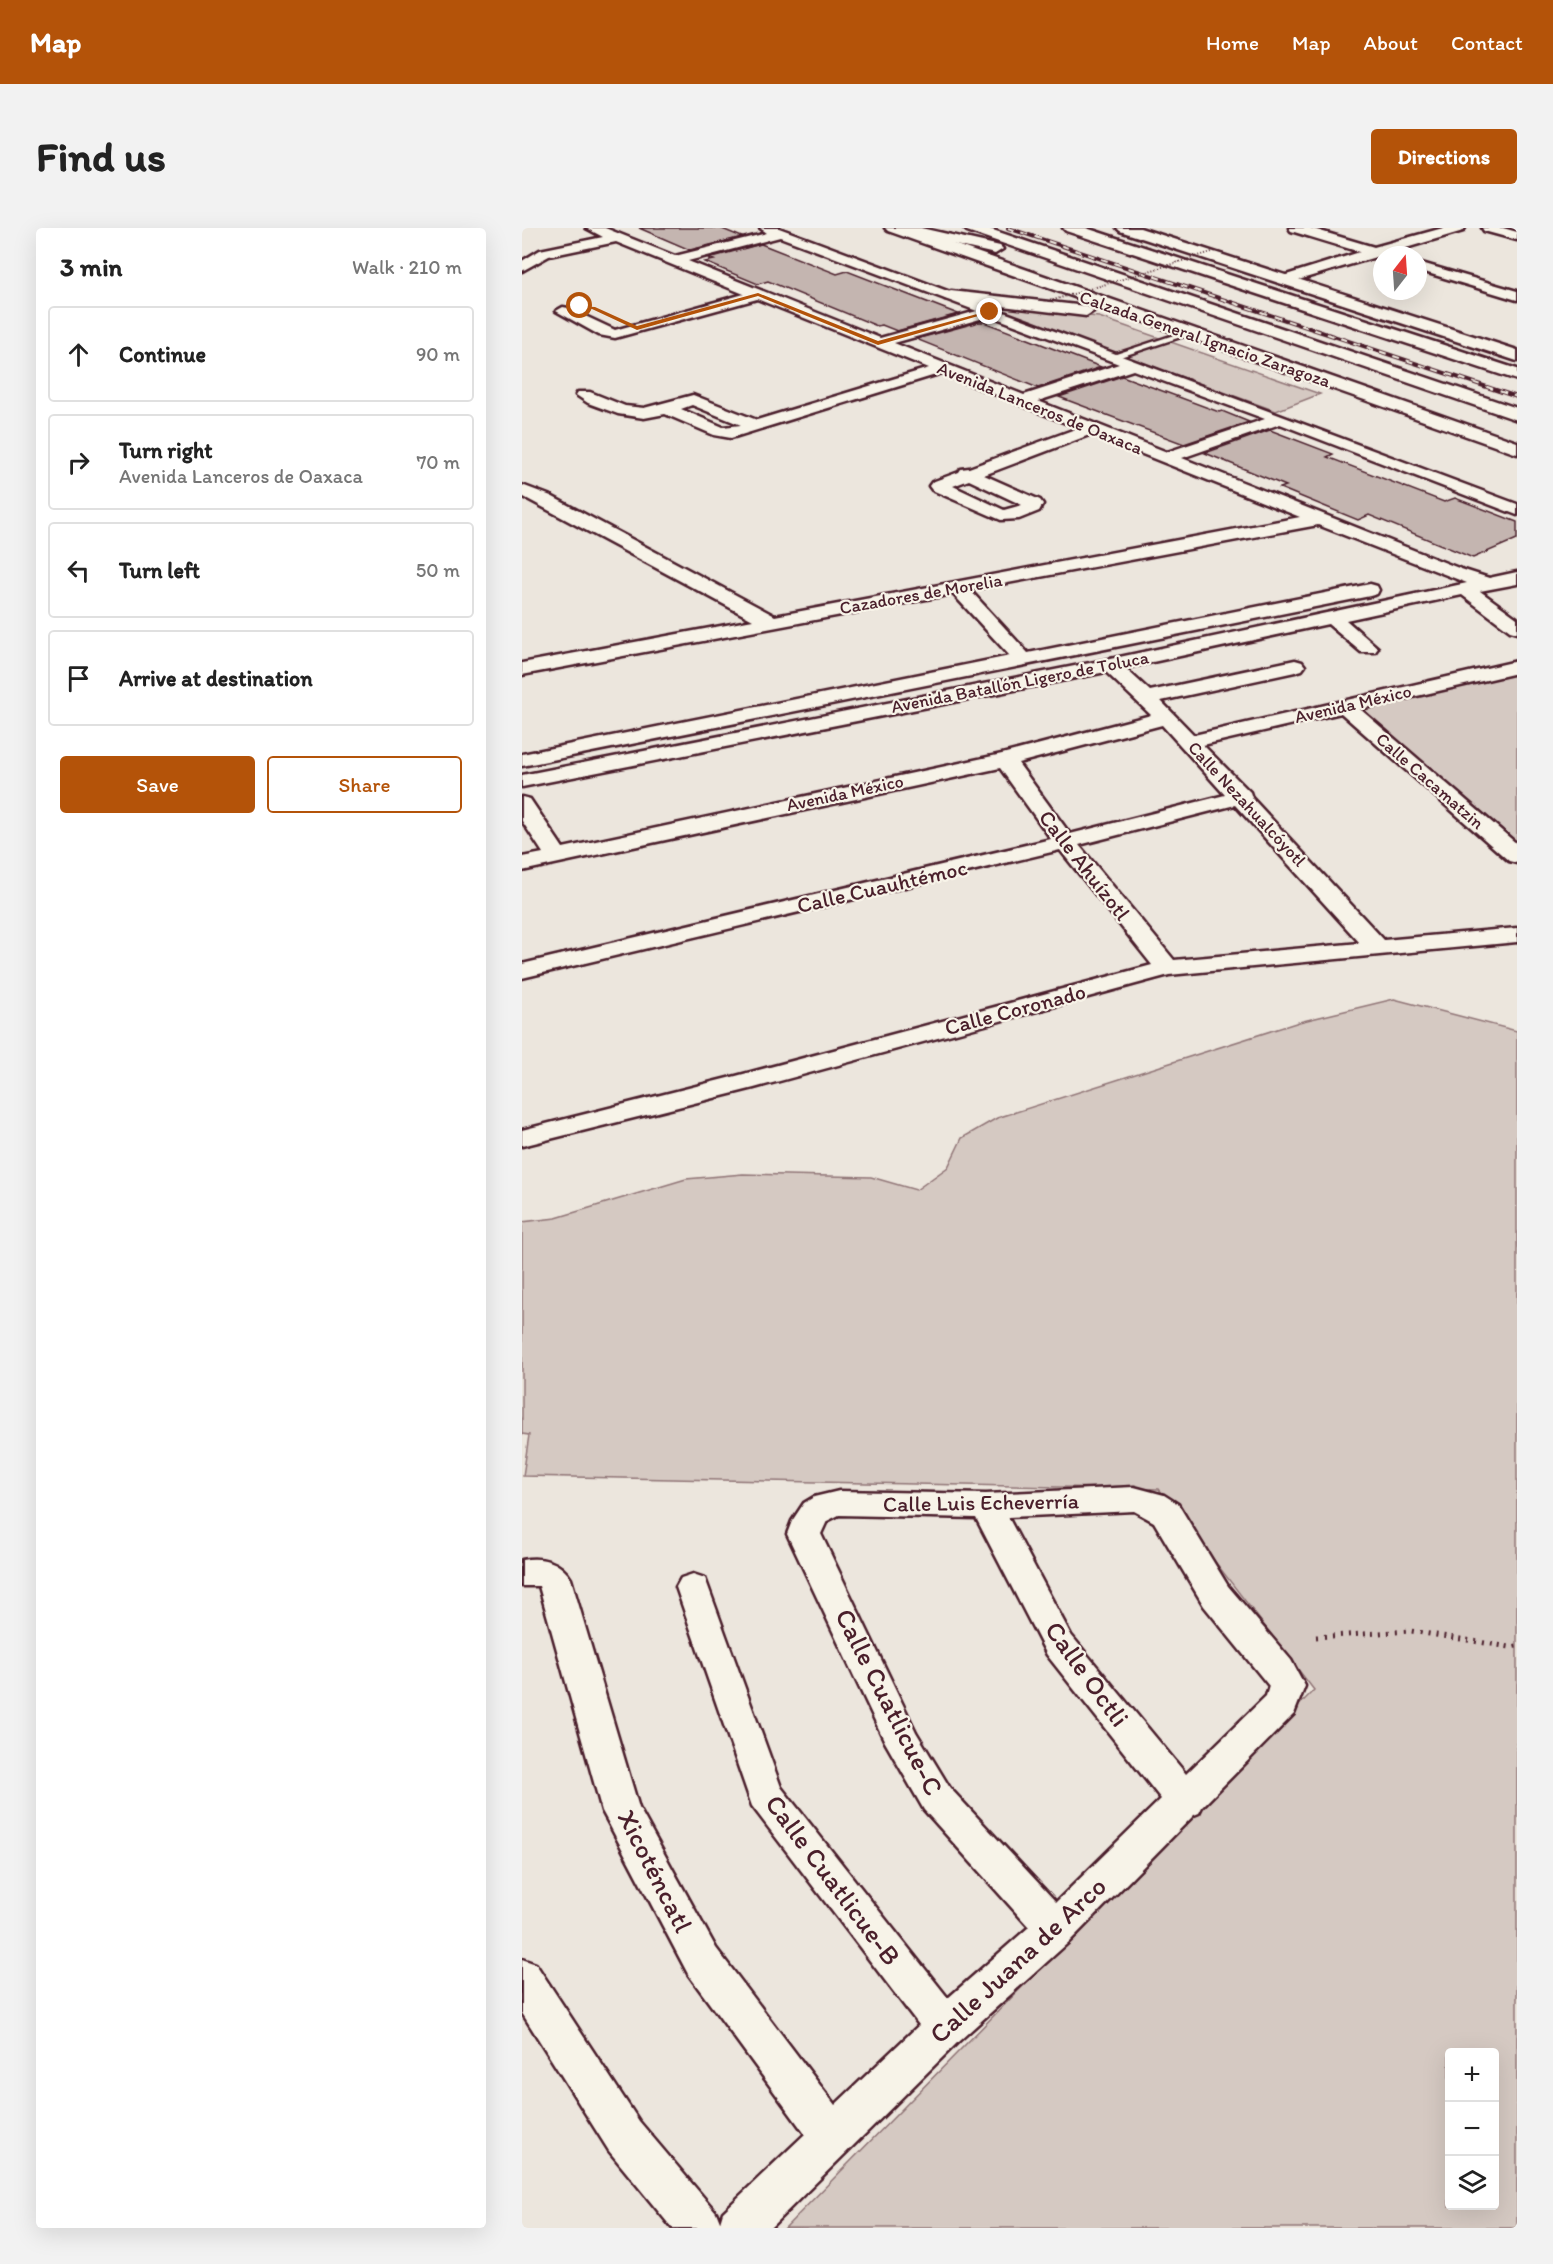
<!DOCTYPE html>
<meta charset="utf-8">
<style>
body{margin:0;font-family:Itim,sans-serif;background:#f2f2f2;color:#222}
.controls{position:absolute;right:18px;bottom:18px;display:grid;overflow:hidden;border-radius:6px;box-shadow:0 6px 24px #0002}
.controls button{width:54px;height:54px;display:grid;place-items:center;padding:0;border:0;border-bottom:2px solid #e0e0e0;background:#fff;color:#222;font:30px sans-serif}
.compass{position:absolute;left:851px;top:18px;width:54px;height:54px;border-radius:50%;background:#fff;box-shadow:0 6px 24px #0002;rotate:17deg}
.stop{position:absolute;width:18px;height:18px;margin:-14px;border:4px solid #b45309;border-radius:50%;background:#fff}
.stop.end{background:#b45309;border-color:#fff;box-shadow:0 2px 6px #0008}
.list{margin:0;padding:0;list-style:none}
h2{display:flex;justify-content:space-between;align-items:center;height:78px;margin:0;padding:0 24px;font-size:26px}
h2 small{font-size:20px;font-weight:400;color:#767676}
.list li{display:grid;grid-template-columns:39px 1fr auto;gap:18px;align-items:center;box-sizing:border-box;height:96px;margin:0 12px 12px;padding:0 12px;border:2px solid #e0e0e0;border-radius:6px}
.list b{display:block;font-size:22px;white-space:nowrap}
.list p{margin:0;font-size:20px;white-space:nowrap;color:#767676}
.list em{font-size:20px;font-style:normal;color:#767676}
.actions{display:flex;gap:12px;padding:18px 24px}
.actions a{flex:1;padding:14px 0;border:2px solid #b45309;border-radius:6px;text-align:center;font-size:21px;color:#b45309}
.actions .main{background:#b45309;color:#fff}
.icon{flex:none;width:33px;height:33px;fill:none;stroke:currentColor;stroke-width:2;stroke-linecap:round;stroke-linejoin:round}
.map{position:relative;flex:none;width:995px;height:2000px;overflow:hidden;border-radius:6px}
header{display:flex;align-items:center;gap:36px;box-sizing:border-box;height:84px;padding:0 30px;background:#b45309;color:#fff}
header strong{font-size:28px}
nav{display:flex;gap:33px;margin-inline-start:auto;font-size:21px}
.intro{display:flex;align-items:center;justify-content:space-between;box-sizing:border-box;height:144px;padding:0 36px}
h1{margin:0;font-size:42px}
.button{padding:15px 27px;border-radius:6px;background:#b45309;color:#fff;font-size:21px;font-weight:700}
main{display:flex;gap:36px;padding:0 36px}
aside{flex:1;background:#fff;border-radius:6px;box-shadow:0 6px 24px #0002}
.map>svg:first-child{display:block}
</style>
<header>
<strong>Map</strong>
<nav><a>Home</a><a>Map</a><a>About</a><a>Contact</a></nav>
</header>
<div class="intro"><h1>Find us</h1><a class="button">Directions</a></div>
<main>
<aside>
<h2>3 min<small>Walk · 210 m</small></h2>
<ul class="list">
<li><svg class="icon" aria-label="ahead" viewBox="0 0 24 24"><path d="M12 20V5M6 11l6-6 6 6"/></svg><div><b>Continue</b></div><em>90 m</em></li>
<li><svg class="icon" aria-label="right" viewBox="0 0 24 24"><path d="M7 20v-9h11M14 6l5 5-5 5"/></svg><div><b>Turn right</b><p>Avenida Lanceros de Oaxaca</p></div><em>70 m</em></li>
<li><svg class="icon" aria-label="left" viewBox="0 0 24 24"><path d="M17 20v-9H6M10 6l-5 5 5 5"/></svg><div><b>Turn left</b></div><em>50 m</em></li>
<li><svg class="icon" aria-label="arrive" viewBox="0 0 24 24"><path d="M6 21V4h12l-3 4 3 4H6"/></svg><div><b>Arrive at destination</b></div></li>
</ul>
<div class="actions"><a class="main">Save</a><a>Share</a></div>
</aside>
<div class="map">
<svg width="995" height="2000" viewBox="0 0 995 2000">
<rect width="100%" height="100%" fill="#ece6dd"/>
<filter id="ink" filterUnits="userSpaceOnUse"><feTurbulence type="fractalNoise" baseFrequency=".0167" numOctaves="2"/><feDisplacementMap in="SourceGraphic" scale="12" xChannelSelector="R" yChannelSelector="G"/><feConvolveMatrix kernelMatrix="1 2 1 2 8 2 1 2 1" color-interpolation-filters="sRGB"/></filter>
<g filter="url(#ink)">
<g fill="#d5c9c2" stroke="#907476" stroke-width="1.5" fill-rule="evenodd">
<polygon points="464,78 577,89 798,166 754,183"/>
<polygon points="995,445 995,621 827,479"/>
<path d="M872 771 995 803V2000H263L792 1462 637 1261 1 1248 7 1207 0 1206V994L34 990 164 951 221 946 349 949 394 962 426 939 440 910 475 890 777 794ZM927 1824H972V1978H927Z"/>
</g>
<g fill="#c4b5b0" stroke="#4a1f2b" stroke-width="1.5">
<polygon points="117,0 198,0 220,9 168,22"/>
<polygon points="239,16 315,46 325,43 436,86 375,103 360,97 355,98 246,53 236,56 183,34 192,32 187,30"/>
<polygon points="457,94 462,94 579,139 516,160 394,111"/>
<polygon points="600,148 697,184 700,183 727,194 662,216 537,169"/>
<polygon points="748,202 811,226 805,229 922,274 933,270 995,294 995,311 951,330 847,287 836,292 758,260 764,258 683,225"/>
</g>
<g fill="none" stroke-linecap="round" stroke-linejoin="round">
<g stroke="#4a1f2b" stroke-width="5">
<polygon id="service" points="664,103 671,105 592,131 585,129"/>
</g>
<g stroke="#4a1f2b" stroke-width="5">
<g id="minor">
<path d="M64 0H83L153 28 245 5 238 0H257L995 276V287L758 196 660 230 939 341 967 350 995 344V356L958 363 995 390V405L988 403 940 367 824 392 856 420 853 424H839L806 396 603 440 628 463 773 432 780 434 783 438 780 442 773 444 639 473 672 507 995 433V445L838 481 995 616V635L987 633 819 485 681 517 728 564 730 570 862 712 995 700V714L647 747 232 860 0 918V902L214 848 630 737 538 622 0 750V736L529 611 478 540 0 643V629L21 625 0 593V569L8 571 41 620 480 526 629 487 584 444 0 559V547L588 431 945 355 796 297 448 362 506 425 848 356 855 358 857 362 855 366 848 368 0 538V526L488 428 431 366 0 447V435L231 392 0 268V257L29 268 253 388 778 289 570 206 462 247 518 272 521 276 517 283 497 291 479 292 410 262 407 258 410 254 437 244 439 241 447 240 556 200 420 145 209 210 192 207 143 186 122 190 96 186 66 175 54 167 56 164H68L103 178 122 180 171 167 235 192 407 140 235 71 93 110 77 107 34 83 41 79 46 80 93 102 222 66 94 14 27 28 0 43V33L18 22 81 9ZM258 9 455 83 358 110 166 33ZM469 88 597 136 502 167 372 115ZM611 142 743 191 645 224 516 173ZM170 177 219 197 201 199 159 181ZM447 252 500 277 482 282 431 258ZM640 497 703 567 548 606 496 535ZM713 577 838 715 652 732 557 617Z"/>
<polygon points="767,0 788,0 852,19 921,0 943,0 941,3 763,56 756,52 758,49 838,24 769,3"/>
<polygon points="960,0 981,0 995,4 995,12 962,3"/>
<polygon points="896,34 995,63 995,72 896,42"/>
<path d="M612 1259 642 1267 656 1276 706 1358 769 1432 783 1458 772 1486 680 1579 677 1585 672 1587 547 1714 437 1813 248 2000H150L87 1923 0 1785V1731L14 1736 117 1893 194 1984 198 1994 201 1984 283 1906 166 1746 86 1594 80 1583 17 1358H0V1332C19 1328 39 1333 49 1351L117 1580 194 1720 313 1877 397 1797 230 1578 154 1359 159 1350 171 1346 183 1350 259 1559 426 1770 507 1699 402 1582 363 1514 265 1306 270 1293 282 1275 292 1269 317 1263 464 1266ZM612 1283 632 1294 682 1378 747 1458 744 1468 664 1546 549 1407 486 1289ZM317 1287 454 1290 525 1427 639 1571 534 1674 428 1560 394 1504 299 1306 305 1293Z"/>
</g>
</g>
<g stroke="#4a1f2b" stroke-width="5">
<g id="secondary">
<polygon points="363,0 386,0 995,214 995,226 366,3"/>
<polygon points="595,0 618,0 995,122 995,133 598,3"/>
<polygon points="429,63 564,78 572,83 564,88 423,71 421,68 423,65"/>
</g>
</g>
<g stroke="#4a1f2b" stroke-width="5">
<g id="motorway">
<polygon points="370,0 399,0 478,18 481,21 473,26 373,3"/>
<polygon points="442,0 465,0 995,180 995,192 445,3"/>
<polygon points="541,0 564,0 995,141 995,152 544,3"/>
</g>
</g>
<polyline stroke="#4a1f2b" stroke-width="5" stroke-dasharray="2 6" stroke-linecap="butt" points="794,1409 889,1403 988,1419 995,1418"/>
<use href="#service" fill="#f7f3e8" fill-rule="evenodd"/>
<use href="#minor" fill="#f7f3e8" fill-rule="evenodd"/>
<use href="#secondary" fill="#f7f3e8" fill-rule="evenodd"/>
<use href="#motorway" fill="#f7f3e8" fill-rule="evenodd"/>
<g stroke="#4a1f2b" stroke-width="4">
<polyline id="rail" points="486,0 995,169"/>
</g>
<use href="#rail" stroke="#f7f3e8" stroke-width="2" stroke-dasharray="7" stroke-linecap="butt"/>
<polyline stroke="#4a1f2b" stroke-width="2" stroke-dasharray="1 2" stroke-linecap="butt" points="528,73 693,23"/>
</g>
</g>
<polygon fill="#b45309" points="236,65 356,113 466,83 470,84 356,117 236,68 115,102 70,81 55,78 73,79 115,98"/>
<g text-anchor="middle" stroke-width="4.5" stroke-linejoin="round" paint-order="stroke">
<g font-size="18" fill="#4a1f2b" stroke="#f7f3e8">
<text transform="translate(683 111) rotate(19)" y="6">Calzada General Ignacio Zaragoza</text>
<text transform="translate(518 180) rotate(22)" y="6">Avenida Lanceros de Oaxaca</text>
<text transform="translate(399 366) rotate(-10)" y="6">Cazadores de Morelia</text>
<text transform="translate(498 454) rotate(-11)" y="6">Avenida Batallón Ligero de Toluca</text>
<text transform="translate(831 476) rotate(-13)" y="6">Avenida México</text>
<text transform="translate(908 553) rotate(41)" y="6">Calle Cacamatzin</text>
<text transform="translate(323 565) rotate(-12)" y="6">Avenida México</text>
<text transform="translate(725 576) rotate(47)" y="6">Calle Nezahualcóyotl</text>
</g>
<g font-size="22" fill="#4a1f2b" stroke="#f7f3e8">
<text transform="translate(563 637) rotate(52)" y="8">Calle Ahuízotl</text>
<text transform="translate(360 658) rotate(-13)" y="8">Calle Cuauhtémoc</text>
<text transform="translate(493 781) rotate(-15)" y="8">Calle Coronado</text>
<text transform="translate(459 1274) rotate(-1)" y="8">Calle Luis Echeverría</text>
</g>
<g font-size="27" fill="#4a1f2b" stroke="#f7f3e8">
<text transform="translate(565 1446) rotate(54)" y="9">Calle Octli</text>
<text transform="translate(367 1474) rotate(63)" y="9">Calle Cuatlicue-C</text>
<text transform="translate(133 1643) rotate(63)" y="9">Xicoténcatl</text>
<text transform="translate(311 1652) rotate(53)" y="9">Calle Cuatlicue-B</text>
<text transform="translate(496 1732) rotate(-43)" y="9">Calle Juana de Arco</text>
</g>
</g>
</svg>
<div class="controls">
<button>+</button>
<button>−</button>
<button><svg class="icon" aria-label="layers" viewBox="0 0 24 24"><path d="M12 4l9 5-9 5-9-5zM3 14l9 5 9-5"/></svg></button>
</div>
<svg class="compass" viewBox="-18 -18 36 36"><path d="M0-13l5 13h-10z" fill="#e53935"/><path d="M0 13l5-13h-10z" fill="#767676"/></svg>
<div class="stop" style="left:58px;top:78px"></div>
<div class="stop end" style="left:468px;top:84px"></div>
</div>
</main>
